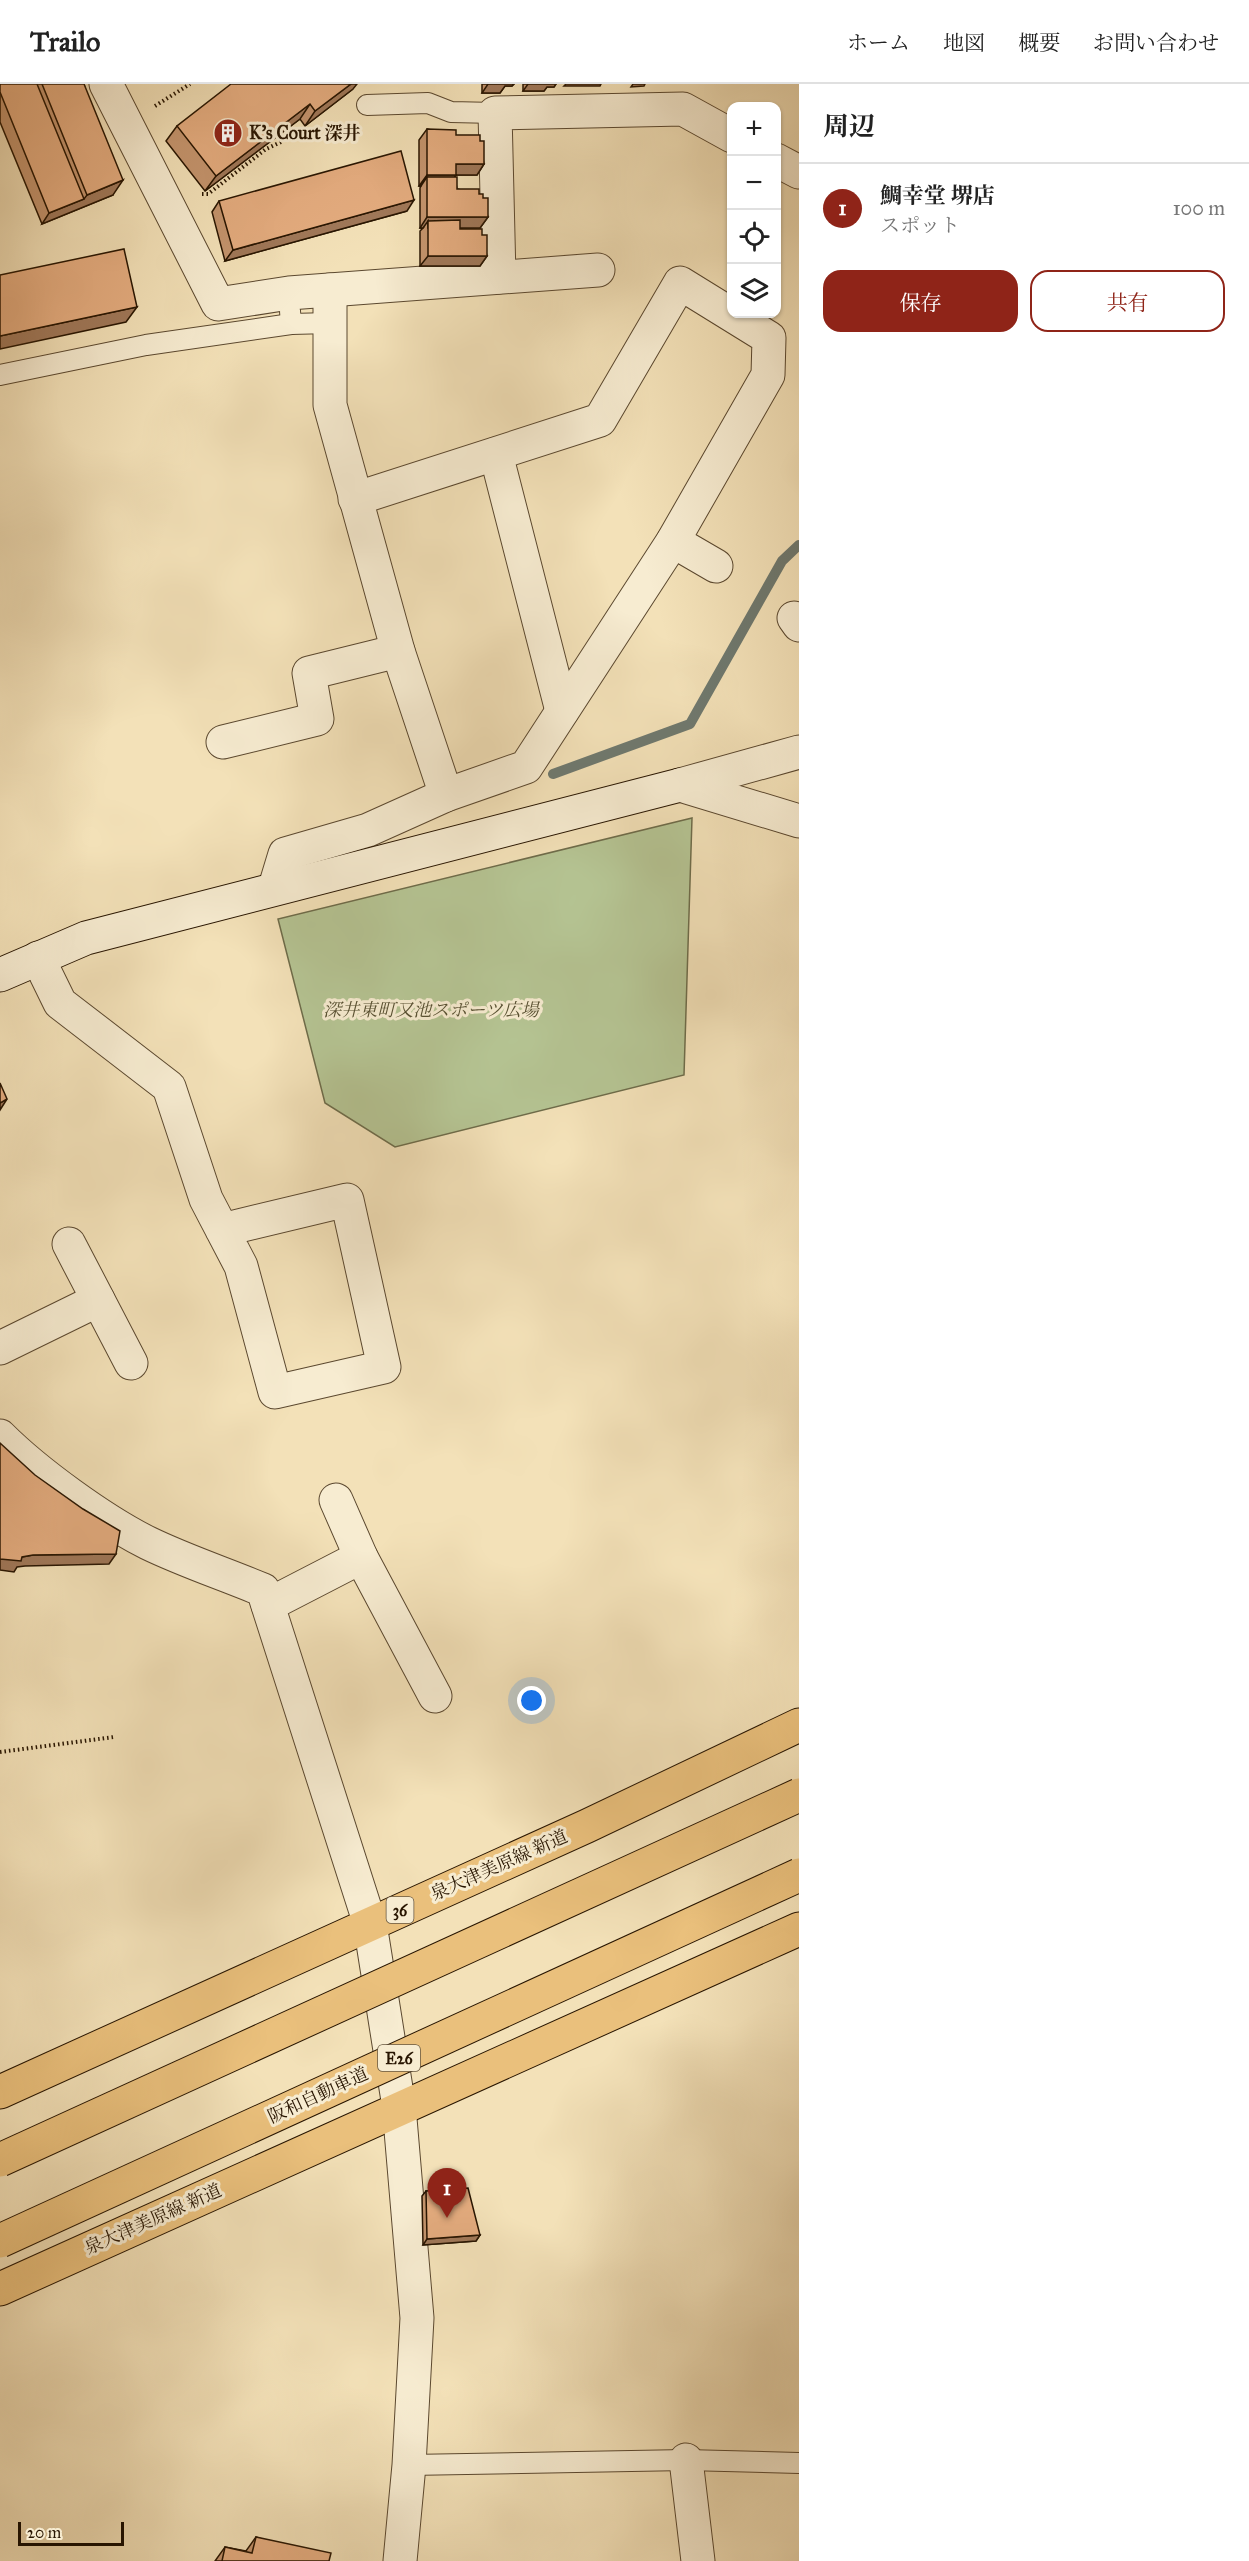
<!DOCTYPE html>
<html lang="ja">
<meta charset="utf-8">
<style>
body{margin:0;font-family:"IM FELL Great Primer","Noto Serif JP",serif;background:#f2f2f2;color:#222}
.controls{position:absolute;right:18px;top:18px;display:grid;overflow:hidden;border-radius:12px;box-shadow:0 2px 4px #0004}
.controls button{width:54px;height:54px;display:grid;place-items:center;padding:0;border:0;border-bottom:2px solid #e0e0e0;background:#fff;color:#222;font:30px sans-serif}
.scale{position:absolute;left:18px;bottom:15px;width:106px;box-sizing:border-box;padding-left:6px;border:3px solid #281501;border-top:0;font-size:16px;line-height:21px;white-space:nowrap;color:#281501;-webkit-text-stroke:4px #f7ecd1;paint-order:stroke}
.you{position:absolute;left:532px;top:1617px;width:21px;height:21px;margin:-15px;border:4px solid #fff;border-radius:50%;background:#1a73e8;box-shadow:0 0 0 9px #1a73e833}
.badge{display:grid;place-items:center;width:39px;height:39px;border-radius:50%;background:#8f2418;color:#fff;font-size:20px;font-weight:700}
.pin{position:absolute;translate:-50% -50px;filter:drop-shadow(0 2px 3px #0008)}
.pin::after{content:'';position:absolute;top:32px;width:21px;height:18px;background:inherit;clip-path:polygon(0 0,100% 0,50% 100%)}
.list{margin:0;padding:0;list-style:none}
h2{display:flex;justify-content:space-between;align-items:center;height:78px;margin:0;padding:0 24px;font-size:26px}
h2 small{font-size:20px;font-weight:400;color:#767676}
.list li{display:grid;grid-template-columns:39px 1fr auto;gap:18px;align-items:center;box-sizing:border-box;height:90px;padding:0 24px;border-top:2px solid #e0e0e0}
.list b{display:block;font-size:22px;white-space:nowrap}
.list p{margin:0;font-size:20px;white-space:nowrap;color:#767676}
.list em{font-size:20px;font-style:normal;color:#767676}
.actions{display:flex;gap:12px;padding:18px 24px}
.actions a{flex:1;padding:14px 0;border:2px solid #8f2418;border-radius:18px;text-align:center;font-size:21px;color:#8f2418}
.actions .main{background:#8f2418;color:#fff}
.icon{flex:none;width:33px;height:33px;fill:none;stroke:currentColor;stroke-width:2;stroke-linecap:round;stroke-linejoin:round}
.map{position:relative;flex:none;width:799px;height:2477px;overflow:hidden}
header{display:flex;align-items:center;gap:36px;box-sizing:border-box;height:84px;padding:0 30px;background:#fff;border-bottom:2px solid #e0e0e0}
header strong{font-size:28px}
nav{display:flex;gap:33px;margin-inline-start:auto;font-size:21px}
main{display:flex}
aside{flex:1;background:#fff}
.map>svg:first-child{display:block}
</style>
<header>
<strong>Trailo</strong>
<nav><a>ホーム</a><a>地図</a><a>概要</a><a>お問い合わせ</a></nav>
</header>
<main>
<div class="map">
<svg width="799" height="2477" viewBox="0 0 799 2477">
<rect width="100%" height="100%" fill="#f3e1b8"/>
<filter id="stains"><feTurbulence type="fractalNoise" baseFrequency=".00333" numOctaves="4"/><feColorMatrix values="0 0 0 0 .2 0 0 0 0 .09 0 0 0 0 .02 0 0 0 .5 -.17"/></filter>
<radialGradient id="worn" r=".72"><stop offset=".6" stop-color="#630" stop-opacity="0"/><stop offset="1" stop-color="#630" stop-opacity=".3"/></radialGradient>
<polygon fill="#b5c493" stroke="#6e6c4a" stroke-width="1.5" points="692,734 684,991 395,1063 325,1019 278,835"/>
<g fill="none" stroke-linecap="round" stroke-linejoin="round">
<polyline stroke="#6f796f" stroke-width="10" points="553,690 690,640 782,477 799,461"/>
<g stroke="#5b482f" stroke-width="22">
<g id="lane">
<polyline points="367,21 428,19 451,28 495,29"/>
<polyline points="290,227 291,240 330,239"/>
<polyline points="0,291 146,261 291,240"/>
<polyline points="409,2381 686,2376 799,2379"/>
</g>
</g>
<g stroke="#5b482f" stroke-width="35">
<g id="street">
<polyline points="106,0 218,220 289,209 598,186"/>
<polyline points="776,76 799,88"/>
<polyline points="499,193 495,29 683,25 732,52"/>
<polyline points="330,206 330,321 398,567 446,711"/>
<polyline points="496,370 562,627"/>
<polyline points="673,457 716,482"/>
<polyline points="794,534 799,541"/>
<polyline points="223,658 317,635 309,589 398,567"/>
<polyline points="680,701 799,737"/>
<polyline points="680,701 799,668"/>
<polyline points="275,803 285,770 368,746 446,711 526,683 673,457 768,291 769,254 680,199 600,336 355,415"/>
<polyline points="38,874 60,919 169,1003 206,1115 241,1182 275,1308 384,1283 347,1116 222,1146"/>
<polyline points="69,1160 131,1279"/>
<polyline points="0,1264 98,1216"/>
<path d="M0 1352C36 1388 102 1436 148 1459 185 1477 225 1490 263 1506L370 1840 399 2023 417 2234 409 2381 400 2477"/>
<polyline points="336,1416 361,1473 435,1612"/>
<polyline points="268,1521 361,1473"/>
<polyline points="686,2376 698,2477"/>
</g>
</g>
<g stroke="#281501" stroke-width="35">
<polyline id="secondary" points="0,891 86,854 680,701"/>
</g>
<g stroke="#281501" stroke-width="35">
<g id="primary">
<polyline points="0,2008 587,1742 799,1641"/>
<polyline points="0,2205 799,1845"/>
</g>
</g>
<g stroke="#281501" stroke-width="4" stroke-dasharray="1.5 3" stroke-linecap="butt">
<polyline points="155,22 190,0"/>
<polyline points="202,110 208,110 266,65 281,58"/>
<polyline points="0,1668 114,1653"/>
</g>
<use href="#lane" stroke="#f7ecd1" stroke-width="20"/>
<use href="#street" stroke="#f7ecd1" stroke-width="33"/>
<use href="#secondary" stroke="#f7ecd1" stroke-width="33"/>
<use href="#primary" stroke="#eac07c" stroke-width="33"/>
<g stroke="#281501" stroke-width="35" stroke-linecap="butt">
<g id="highway-bridge">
<polyline points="0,2076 799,1711"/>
<polyline points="0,2157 799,1791"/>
</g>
</g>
<use href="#highway-bridge" stroke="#eac07c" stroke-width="33"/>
</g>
<g fill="#c4946d" stroke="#281501" stroke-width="1.5">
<polygon points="0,0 84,0 113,111 42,140 0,38"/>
<polygon points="482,0 514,0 512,2 505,2 500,9 482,9"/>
<polygon points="523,0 556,0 554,3 547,3 544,7 523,7"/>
<polygon points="353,5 305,42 300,35 205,107 166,57 177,42"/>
<polygon points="427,45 480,57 484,80 477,91 456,91 455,93 457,105 479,110 483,114 488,133 480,144 460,144 460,145 482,151 487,172 480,182 420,182 420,147 423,144 420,144 420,104 421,102 419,102 419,56"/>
<polygon points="219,117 407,127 225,177 212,128"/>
<polygon points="426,2107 480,2151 476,2157 423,2161 422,2112"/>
<polygon points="256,2453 329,2477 215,2477 225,2463 246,2467"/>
</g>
<g fill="#a07859" stroke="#281501" stroke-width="1.5">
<polygon points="351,0 357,0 353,5 305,42 315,27"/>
<polygon points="488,0 514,0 512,2 505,2 500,9 482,9"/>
<polygon points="528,0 556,0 554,3 547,3 544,7 523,7"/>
<polygon points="566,0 601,0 600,2 564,2"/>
<polygon points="633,0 645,0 644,2 631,3"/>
<polygon points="310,20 300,35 205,107 216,92"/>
<polygon points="456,80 484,80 477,91 449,91"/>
<polygon points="427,91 456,91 449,102 427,93 421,102 419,102"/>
<polygon points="123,96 113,111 42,140 49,129 84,115 87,111"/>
<polygon points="414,116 407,127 225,177 233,166"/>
<polygon points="427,133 488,133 480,144 428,144 428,137 423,144 420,144"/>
<polygon points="428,172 487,172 480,182 420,182"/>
<polygon points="137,223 126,238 0,265 0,252"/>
<polygon points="7,1015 0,1026 0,1019"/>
<polygon points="116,1470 109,1480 25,1482 17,1483 14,1488 0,1486 0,1475 22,1473 33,1471"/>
<polygon points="480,2151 476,2157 423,2161 427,2155"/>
</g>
<g fill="#e4ac7f" stroke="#281501" stroke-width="1.5">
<polygon points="0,0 37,0 84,115 49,129 0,8"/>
<polygon points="42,0 84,0 123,96 87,111"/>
<polygon points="231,0 351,0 315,27 310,20 216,92 177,42"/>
<polygon points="427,45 456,46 456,51 480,51 480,57 484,57 484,80 456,80 456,91 427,91"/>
<polygon points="401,67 414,116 233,166 219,117"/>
<polygon points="427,93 457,93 457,105 479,105 479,110 483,110 483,114 488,114 488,133 427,133"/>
<polygon points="460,136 460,145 482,145 482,151 487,151 487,172 428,172 428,137"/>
<polygon points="124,165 137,223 0,252 0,191"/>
<polygon points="0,999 7,1015 0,1019"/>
<polygon points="0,1359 35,1391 83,1425 120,1447 116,1470 33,1471 22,1473 21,1477 0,1475"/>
<polygon points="468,2104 480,2151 427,2155 426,2107"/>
<polygon points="256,2453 331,2469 329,2477 222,2477 225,2463 252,2469"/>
</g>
<defs>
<g id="building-disc" transform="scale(1.5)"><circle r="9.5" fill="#8f2418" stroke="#f7ecd1"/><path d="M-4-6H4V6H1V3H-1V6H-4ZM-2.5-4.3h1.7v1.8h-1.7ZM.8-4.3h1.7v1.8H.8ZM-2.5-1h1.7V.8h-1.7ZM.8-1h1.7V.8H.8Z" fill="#fff"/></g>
</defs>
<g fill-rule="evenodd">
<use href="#building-disc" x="228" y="49"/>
</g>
<g text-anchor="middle" stroke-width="6" stroke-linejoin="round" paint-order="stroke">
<g fill="#f7ecd1" stroke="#66563f" stroke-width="1.5">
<rect x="386.5" y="1813" width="27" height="26" rx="4.5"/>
<rect x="378" y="1961" width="42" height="26" rx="4.5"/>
</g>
<g font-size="16" font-weight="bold" fill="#281501">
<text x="400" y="1832">36</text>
<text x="399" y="1980">E26</text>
</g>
<g font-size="18" font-weight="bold" fill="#281501" stroke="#f7ecd1" text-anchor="start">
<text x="249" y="55">K's Court 深井</text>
</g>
<g font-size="18" font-style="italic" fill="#595234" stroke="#f7ecd1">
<text x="431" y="932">深井東町又池スポーツ広場</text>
</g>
<g font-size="18" fill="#281501" stroke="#f7ecd1">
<text transform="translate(499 1781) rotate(-24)" y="6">泉大津美原線 新道</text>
<text transform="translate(318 2011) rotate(-25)" y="6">阪和自動車道</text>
<text transform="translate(153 2135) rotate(-24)" y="6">泉大津美原線 新道</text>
</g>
</g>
<rect width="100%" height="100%" filter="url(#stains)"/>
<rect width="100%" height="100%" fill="url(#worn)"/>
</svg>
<div class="controls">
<button>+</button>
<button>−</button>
<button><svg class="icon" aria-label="locate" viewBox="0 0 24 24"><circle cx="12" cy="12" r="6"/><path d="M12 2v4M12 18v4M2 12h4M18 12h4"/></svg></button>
<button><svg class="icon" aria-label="layers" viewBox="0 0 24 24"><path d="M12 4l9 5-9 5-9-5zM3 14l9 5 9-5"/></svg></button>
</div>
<div class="scale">20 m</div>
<div class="you"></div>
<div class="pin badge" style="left:447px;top:2134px">1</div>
</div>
<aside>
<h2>周辺<small></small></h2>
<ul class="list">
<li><span class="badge">1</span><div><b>鯛幸堂 堺店</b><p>スポット</p></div><em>100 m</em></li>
</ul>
<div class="actions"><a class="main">保存</a><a>共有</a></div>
</aside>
</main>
